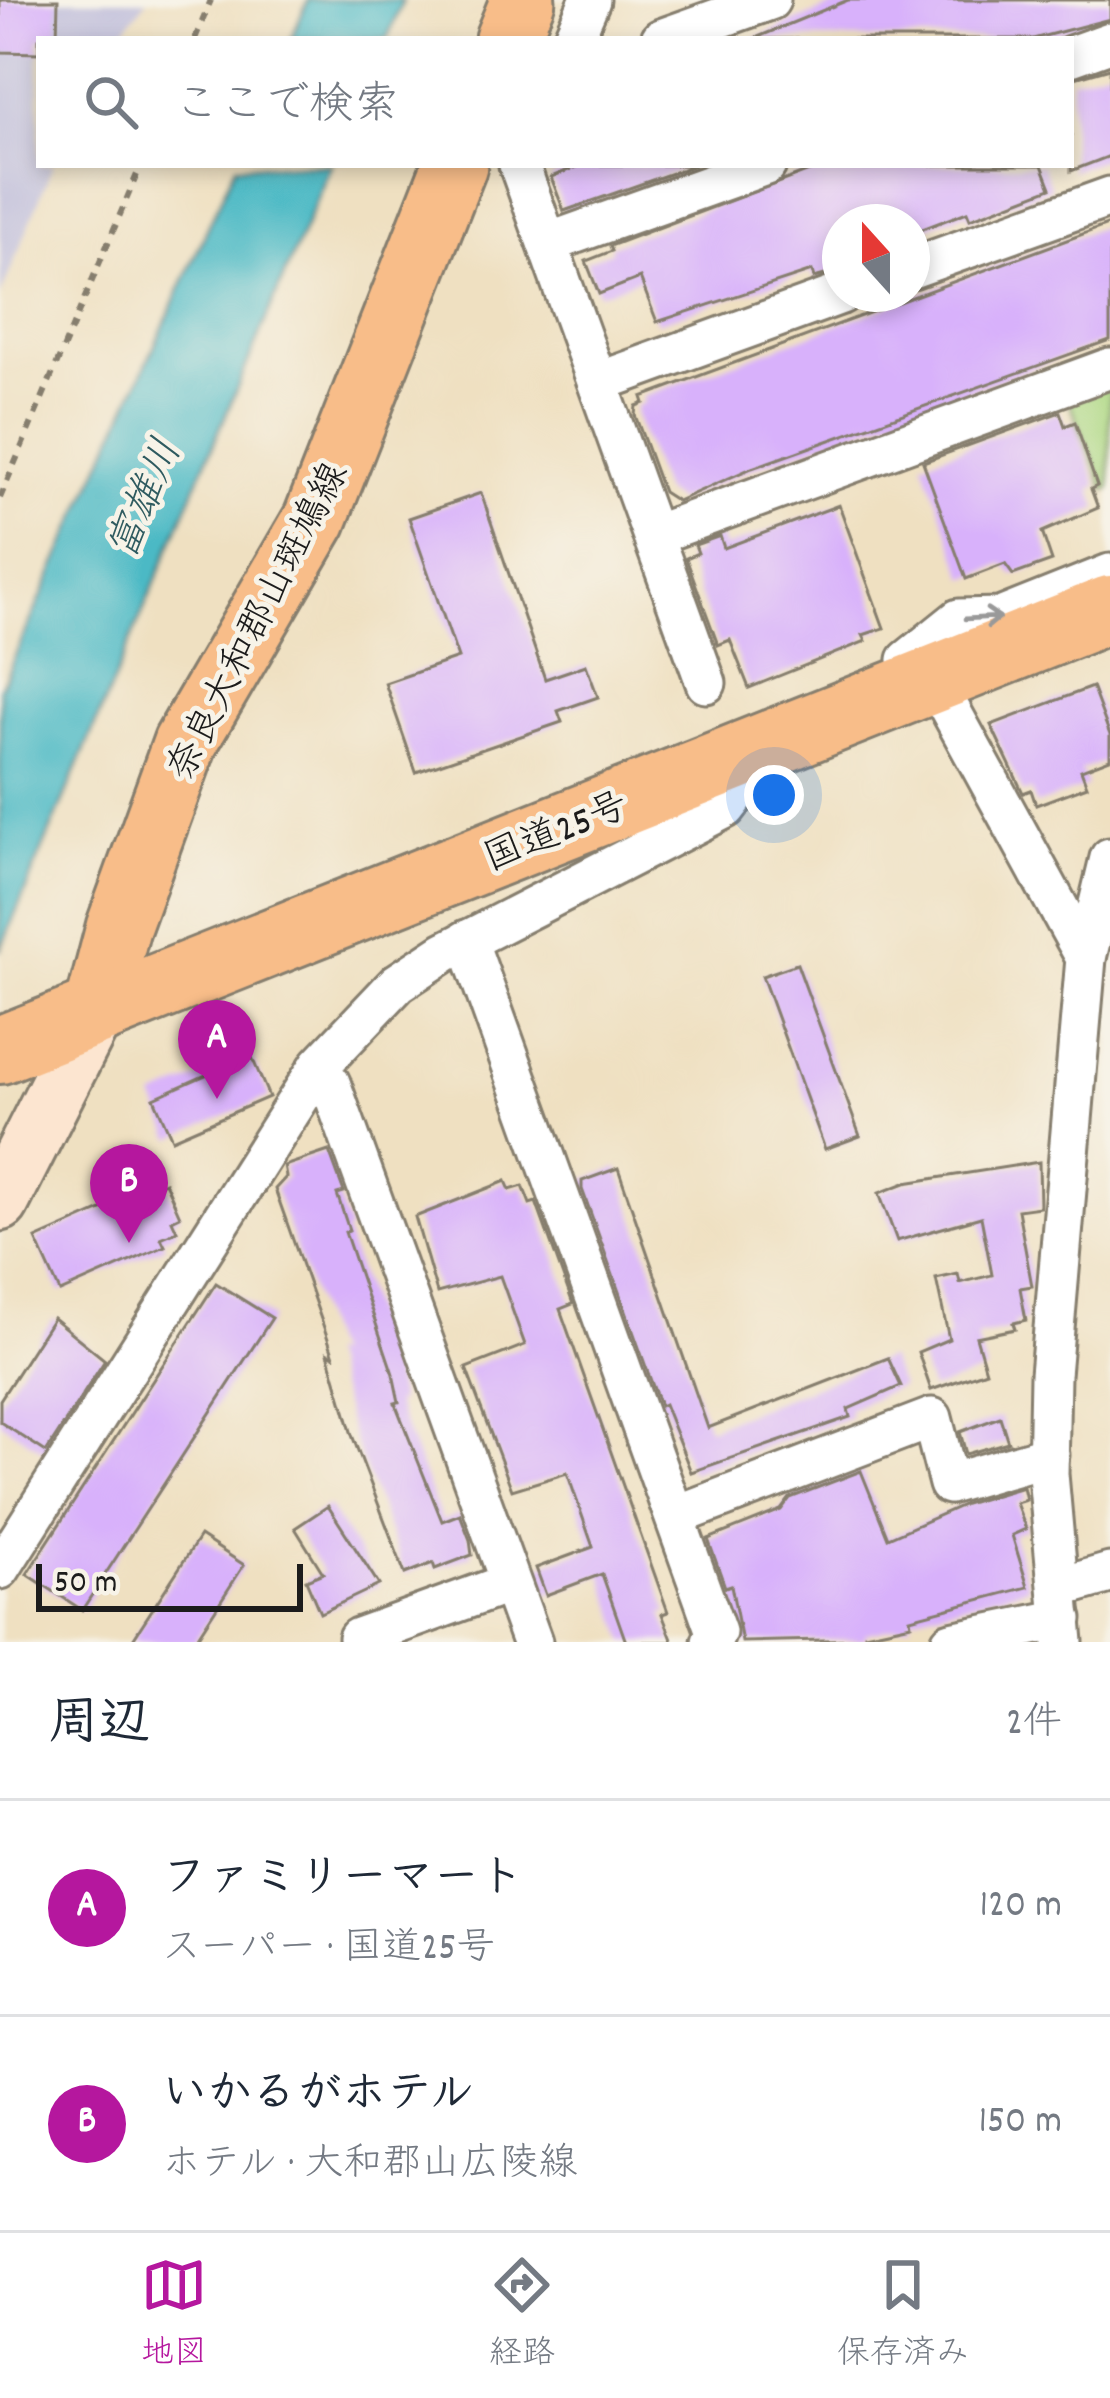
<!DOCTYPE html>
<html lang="ja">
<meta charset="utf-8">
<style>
body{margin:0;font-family:Dekko,"Klee One",sans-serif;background:#f2f2f3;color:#1f2937}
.compass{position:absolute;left:822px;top:204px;width:108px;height:108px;border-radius:50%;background:#fff;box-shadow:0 6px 18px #0003;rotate:339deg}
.scale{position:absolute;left:36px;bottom:30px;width:267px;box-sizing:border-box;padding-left:12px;border:6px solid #1c1c1c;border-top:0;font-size:33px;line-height:42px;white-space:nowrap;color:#1c1c1c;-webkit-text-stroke:9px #f7f3e8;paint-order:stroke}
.you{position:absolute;left:774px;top:795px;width:42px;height:42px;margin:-30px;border:9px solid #fff;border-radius:50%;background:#1a73e8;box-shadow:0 0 0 18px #1a73e833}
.badge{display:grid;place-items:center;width:78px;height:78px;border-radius:50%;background:#b5179e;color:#fff;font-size:39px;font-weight:700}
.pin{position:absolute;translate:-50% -99px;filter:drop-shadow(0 3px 6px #0008)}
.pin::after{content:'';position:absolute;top:63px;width:42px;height:36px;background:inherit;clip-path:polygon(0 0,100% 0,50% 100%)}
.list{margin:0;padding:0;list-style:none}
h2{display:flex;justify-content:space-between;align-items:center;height:156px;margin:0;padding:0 48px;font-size:51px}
h2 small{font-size:39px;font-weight:400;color:#747a83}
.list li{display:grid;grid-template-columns:78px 1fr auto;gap:36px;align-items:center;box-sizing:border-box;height:216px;padding:0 48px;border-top:3px solid #e0e1e3}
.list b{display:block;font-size:45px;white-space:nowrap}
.list p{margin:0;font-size:39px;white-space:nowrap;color:#747a83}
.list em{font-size:39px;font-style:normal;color:#747a83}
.icon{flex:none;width:66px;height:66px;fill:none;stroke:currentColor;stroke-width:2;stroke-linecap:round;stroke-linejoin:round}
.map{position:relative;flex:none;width:1110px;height:1642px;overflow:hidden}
.search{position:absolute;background:#fff;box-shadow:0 6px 18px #0003;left:36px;right:36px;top:36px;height:132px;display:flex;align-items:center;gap:30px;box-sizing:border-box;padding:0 42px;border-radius:0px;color:#747a83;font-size:45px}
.sheet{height:588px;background:#fff}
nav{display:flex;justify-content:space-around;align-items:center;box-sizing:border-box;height:168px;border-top:3px solid #e0e1e3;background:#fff;font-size:33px;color:#747a83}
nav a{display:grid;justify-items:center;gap:6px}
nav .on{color:#b5179e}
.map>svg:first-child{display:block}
</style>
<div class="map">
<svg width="1110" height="1642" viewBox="0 0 1110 1642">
<rect width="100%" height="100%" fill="#f7f3e8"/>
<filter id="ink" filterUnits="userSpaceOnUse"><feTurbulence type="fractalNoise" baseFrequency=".00833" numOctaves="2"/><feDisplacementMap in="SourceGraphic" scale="24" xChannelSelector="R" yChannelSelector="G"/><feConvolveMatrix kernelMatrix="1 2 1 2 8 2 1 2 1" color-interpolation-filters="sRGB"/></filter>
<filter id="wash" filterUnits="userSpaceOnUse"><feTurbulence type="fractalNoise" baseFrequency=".004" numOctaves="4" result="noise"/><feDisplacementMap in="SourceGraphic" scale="48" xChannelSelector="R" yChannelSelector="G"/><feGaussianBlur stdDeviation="2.7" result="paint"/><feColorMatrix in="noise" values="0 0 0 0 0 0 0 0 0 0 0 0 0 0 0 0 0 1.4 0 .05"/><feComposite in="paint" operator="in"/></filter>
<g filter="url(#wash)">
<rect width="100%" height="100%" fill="#efe0c1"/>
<polygon fill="#c3c1dc" points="0,0 147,0 117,39 39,39 39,165 53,165 0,297"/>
<polygon fill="#add883" stroke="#647a50" stroke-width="3" points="1110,384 1110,488 1105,490 1069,400"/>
<g fill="#4bb9c5" stroke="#346a70" stroke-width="3">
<polygon points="308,0 403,0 387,39 291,39"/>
<polygon points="236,165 331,165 0,951 0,689"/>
</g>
<g id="blocks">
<g fill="#d8b1fb">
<polygon points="0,0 58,0 57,39 39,39 39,53 0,52"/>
<polygon points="848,0 1110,0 1110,19 1033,39 753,39"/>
<polygon points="1110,68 1110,156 1071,171 1071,79"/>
<polygon points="581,165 695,165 564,211 551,177"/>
<polygon points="825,165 1042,165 1051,188 970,219 967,212 912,233 912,222 840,222 840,271 814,278 812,271 657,322 640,278 599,294 586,261 612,251 610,246"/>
<polygon points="1110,224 1110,340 752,468 677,501 663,492 635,415 636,406 644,403 642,397"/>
<polygon points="1060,412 1065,426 1075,422 1097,486 1091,489 1098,508 1042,532 1052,561 1013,575 1005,564 966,579 923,462"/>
<polygon points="481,493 545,679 586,665 598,697 558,711 562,722 416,772 385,683 458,658 409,518"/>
<polygon points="839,505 884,628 863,635 866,641 749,688 730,640 718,645 686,558 698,553 695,545 720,536 724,548"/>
<polygon points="1092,687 1110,735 1110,759 1081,770 1087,786 1036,805 1031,790 1023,793 991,725"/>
<polygon points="797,964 860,1136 825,1149 762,976"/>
<polygon points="251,1055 269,1097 172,1139 154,1098"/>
<polygon points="329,1151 344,1192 337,1194 349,1230 345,1232 393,1374 399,1402 395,1403 442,1521 460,1514 470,1540 472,1555 435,1569 433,1563 405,1574 352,1435 328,1353 334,1356 275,1189 286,1177 284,1166"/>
<polygon points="1039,1162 1040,1207 1018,1210 1032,1286 1020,1288 1026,1320 1013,1323 1015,1329 976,1337 986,1371 931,1390 918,1352 949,1339 936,1279 958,1274 960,1283 992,1275 981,1217 897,1241 879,1193 905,1183"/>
<polygon points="618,1168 708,1428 888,1358 901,1386 848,1409 850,1417 691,1472 664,1404 660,1406 582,1189 582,1181"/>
<polygon points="506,1181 510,1190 523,1186 530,1204 536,1202 573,1304 560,1309 668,1612 662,1614 673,1642 626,1642 602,1574 546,1595 536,1568 593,1547 569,1478 567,1473 512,1490 466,1368 525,1345 500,1276 437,1293 415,1217"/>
<polygon points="165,1182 180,1216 172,1220 177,1231 161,1238 165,1246 60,1292 36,1239"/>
<polygon points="216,1283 272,1318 82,1610 27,1574"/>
<polygon points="53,1318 105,1360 46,1452 0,1422 0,1400"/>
<polygon points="1000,1417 1008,1442 966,1454 960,1432"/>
<polygon points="861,1471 888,1538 965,1504 1023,1487 1026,1500 1016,1503 1026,1529 1012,1535 1028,1587 910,1618 911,1624 865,1634 866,1639 742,1642 731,1585 725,1587 708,1539 781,1510 790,1498"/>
<polygon points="328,1506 379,1585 320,1613 306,1580 323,1573 295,1528"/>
<polygon points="200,1536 244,1565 194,1642 131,1642"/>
</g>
</g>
</g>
<g filter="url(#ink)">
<use href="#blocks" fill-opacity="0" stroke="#867e6e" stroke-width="3"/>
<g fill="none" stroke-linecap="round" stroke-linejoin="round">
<g stroke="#867e6e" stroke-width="45">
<g id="minor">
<polyline points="573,39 590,0"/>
<polyline points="661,39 770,0"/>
<polyline points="1071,56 1110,42"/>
<polyline points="519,165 706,683"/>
<polyline points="548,243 766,165"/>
<polyline points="912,268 1110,197"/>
<polyline points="599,382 841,294"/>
<polyline points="654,535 1110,368"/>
<polyline points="467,940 716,1632 712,1642"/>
<polyline points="1086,958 1110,858"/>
<polyline points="330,1083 532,1642"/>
<polyline points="675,1516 932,1418 949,1484 1049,1455"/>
<polyline points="0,1569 320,1065 398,983 445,952 726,808 743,786 734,757"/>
<polyline points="1062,1587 1110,1573"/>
<polyline points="360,1642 358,1638 510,1583"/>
<polyline points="951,1642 1062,1619"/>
<polyline points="1063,1642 1048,1474 1050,1375 1086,958 947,704 920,684 908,660 959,619 1000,618 1110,574"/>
</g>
</g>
<g stroke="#867e6e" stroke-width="63">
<polyline id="secondary" points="0,1202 96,1012"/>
</g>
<g stroke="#867e6e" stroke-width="69">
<g id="primary">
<polyline points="507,39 523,0"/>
<polyline points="96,1012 118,928 185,743 315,520 455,165"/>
</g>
</g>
<g stroke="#867e6e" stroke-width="72">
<polyline id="trunk" points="0,1050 1110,609"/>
</g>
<g stroke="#867e6e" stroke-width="6" stroke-dasharray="9 9" stroke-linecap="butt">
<polyline points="195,39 211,0"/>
<polyline points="0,498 141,165"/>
</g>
<use href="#minor" stroke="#fff" stroke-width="39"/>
<use href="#secondary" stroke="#fce5d0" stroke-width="57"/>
<use href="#primary" stroke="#f8bd89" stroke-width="63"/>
<use href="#trunk" stroke="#f8bd89" stroke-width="66"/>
</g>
<defs><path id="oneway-shaft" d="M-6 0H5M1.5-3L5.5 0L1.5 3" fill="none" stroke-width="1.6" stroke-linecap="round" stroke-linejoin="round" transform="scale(3)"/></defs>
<use stroke="#999" href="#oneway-shaft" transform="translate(983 618) rotate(-3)"/>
</g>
<g text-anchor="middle" stroke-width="10" stroke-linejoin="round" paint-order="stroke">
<g font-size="39" fill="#1c1c1c" stroke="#f7f3e8">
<text transform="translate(255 620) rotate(-63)" y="14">奈良大和郡山斑鳩線</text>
<text transform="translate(555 829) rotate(-22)" y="14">国道25号</text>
</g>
<g font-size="42" font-style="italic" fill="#2f5b60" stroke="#f7f3e8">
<text transform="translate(142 498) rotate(-67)" y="15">富雄川</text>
</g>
</g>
</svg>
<svg class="compass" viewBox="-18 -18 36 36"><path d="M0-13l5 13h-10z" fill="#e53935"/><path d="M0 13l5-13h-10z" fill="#747a83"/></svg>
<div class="scale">50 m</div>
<div class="you"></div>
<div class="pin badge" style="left:217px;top:1099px">A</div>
<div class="pin badge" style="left:129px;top:1243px">B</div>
<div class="search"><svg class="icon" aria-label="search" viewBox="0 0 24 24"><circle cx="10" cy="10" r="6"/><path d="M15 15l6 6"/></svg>ここで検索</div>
</div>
<section class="sheet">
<h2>周辺<small>2件</small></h2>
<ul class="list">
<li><span class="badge">A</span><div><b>ファミリーマート</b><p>スーパー · 国道25号</p></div><em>120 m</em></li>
<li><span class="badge">B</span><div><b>いかるがホテル</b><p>ホテル · 大和郡山広陵線</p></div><em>150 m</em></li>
</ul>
</section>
<nav>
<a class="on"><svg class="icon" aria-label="map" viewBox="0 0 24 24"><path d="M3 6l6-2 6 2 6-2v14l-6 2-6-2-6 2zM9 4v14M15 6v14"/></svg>地図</a>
<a><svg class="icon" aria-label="directions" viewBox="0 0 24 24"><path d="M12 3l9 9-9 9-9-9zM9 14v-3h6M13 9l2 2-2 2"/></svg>経路</a>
<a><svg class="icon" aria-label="saved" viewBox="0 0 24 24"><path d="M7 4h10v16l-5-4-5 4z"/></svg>保存済み</a>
</nav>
